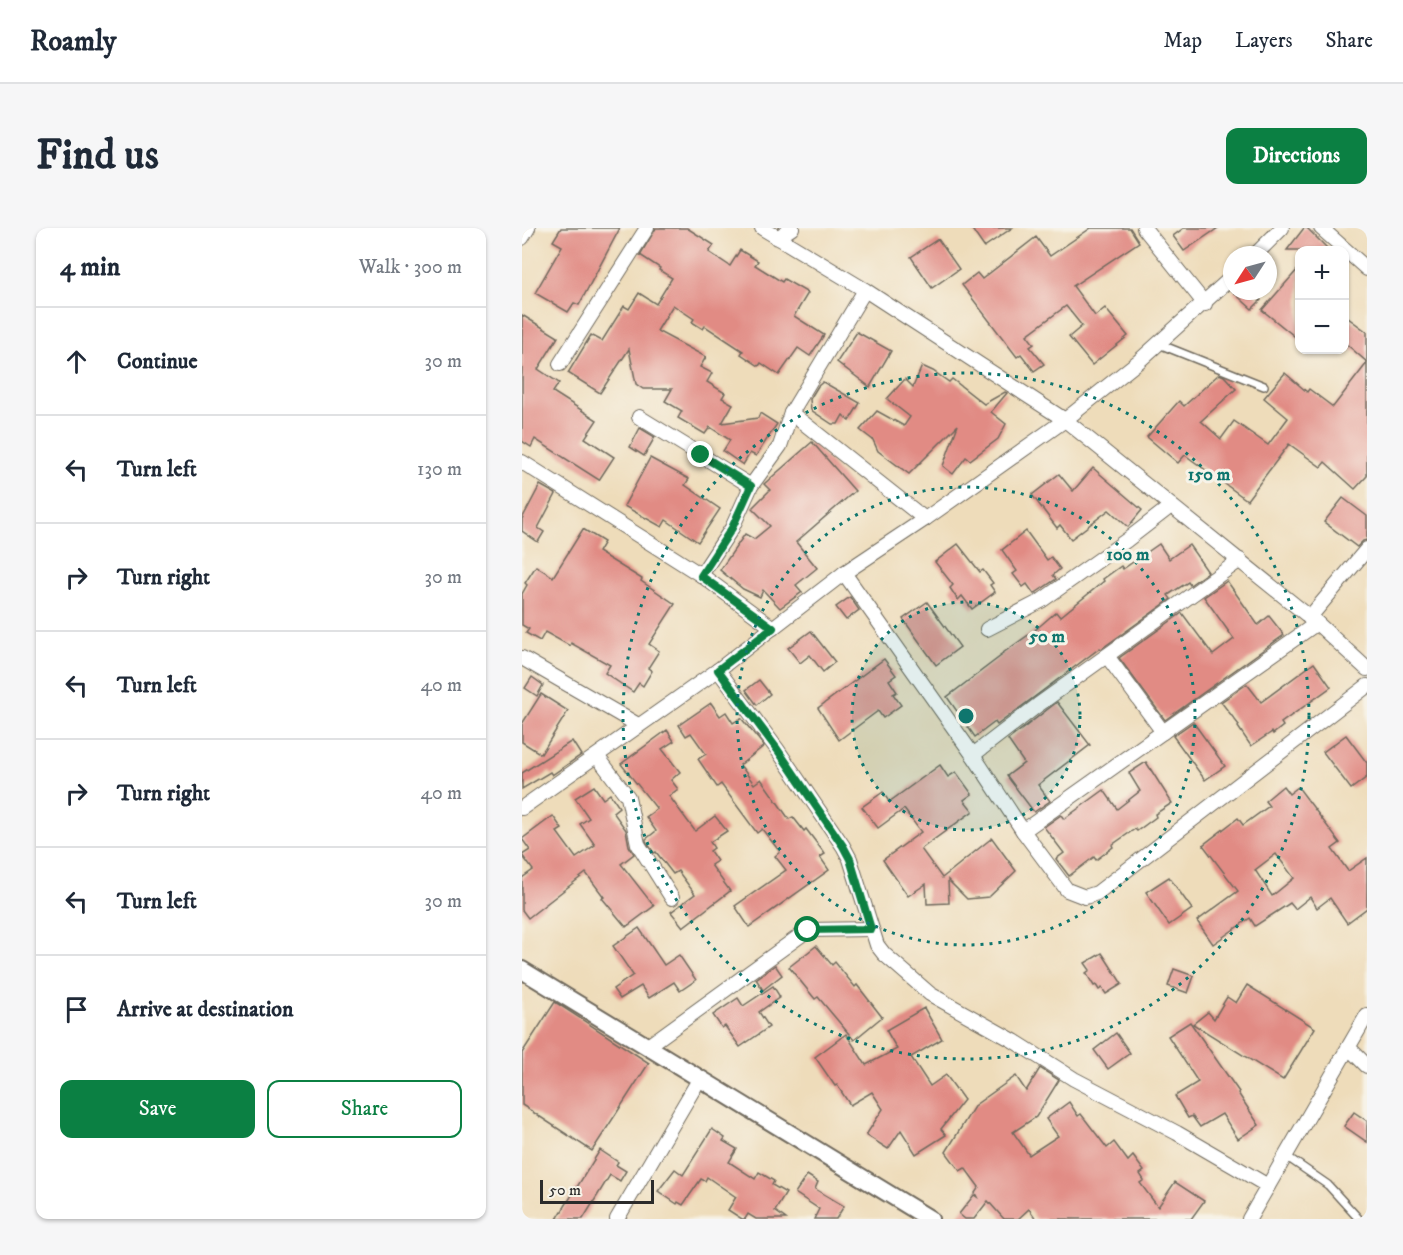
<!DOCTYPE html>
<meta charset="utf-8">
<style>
body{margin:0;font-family:"IM FELL DW Pica",serif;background:#f6f6f7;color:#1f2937}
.controls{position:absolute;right:18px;top:18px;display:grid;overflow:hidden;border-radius:12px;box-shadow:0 2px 4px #0004}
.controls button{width:54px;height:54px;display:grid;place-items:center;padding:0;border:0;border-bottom:2px solid #e0e1e3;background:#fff;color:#1f2937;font:30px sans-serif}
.compass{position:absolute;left:701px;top:18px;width:54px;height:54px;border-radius:50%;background:#fff;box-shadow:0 2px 4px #0004;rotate:234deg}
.scale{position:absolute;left:18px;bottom:15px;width:114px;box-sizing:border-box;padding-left:6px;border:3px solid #2b2b2b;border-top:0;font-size:16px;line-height:21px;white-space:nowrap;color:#2b2b2b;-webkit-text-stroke:4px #f7f3e8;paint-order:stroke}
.stop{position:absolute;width:18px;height:18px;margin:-14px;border:4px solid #0b8043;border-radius:50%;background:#fff}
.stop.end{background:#0b8043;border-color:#fff;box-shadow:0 2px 6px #0008}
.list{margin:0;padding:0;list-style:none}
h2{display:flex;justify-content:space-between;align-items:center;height:78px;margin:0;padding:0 24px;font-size:26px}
h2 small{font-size:20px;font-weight:400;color:#747a83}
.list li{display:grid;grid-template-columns:39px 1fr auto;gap:18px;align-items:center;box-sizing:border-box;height:108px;padding:0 24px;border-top:2px solid #e0e1e3}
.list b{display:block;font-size:22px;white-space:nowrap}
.list em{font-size:20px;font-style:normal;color:#747a83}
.actions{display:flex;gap:12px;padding:18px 24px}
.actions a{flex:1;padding:14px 0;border:2px solid #0b8043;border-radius:12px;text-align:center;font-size:21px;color:#0b8043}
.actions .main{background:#0b8043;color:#fff}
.icon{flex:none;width:33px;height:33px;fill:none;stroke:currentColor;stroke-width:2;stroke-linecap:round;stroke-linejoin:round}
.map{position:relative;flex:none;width:845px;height:991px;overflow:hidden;border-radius:12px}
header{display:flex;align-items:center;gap:36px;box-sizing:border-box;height:84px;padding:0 30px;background:#fff;border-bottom:2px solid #e0e1e3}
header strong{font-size:28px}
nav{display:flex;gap:33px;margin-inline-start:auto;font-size:21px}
.intro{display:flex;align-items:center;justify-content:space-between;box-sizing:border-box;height:144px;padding:0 36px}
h1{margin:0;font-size:42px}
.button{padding:15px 27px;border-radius:12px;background:#0b8043;color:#fff;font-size:21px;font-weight:700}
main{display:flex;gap:36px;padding:0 36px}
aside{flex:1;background:#fff;border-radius:12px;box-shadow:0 2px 4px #0004}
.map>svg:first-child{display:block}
</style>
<header>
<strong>Roamly</strong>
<nav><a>Map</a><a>Layers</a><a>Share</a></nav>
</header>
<div class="intro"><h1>Find us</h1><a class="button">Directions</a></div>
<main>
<aside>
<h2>4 min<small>Walk · 300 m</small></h2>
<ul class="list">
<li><svg class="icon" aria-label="ahead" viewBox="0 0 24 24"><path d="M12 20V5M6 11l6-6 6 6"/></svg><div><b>Continue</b></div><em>30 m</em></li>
<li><svg class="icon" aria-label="left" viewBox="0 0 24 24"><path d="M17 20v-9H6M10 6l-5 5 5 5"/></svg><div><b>Turn left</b></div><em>130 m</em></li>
<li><svg class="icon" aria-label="right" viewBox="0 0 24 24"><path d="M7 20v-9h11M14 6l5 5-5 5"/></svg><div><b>Turn right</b></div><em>30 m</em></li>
<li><svg class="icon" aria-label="left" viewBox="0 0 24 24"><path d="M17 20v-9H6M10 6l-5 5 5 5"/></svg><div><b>Turn left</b></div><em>40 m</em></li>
<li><svg class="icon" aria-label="right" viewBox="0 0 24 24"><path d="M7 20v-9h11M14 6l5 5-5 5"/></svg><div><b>Turn right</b></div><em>40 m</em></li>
<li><svg class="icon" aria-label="left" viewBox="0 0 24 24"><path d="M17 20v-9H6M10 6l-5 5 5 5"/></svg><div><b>Turn left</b></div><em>30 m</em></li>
<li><svg class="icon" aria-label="arrive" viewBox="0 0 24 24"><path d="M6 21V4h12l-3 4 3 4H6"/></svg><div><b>Arrive at destination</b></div></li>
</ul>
<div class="actions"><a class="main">Save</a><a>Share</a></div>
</aside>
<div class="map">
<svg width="845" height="991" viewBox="0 0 845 991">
<rect width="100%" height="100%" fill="#f7f3e8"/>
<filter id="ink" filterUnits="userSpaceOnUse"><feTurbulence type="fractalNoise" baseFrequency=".0167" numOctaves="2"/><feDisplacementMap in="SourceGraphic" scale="12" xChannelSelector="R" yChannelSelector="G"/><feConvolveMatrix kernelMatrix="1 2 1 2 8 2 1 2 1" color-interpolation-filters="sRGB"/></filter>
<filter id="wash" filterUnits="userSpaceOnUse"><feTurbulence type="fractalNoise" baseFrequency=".008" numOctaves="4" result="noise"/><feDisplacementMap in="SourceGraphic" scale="24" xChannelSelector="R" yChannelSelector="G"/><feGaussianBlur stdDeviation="1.35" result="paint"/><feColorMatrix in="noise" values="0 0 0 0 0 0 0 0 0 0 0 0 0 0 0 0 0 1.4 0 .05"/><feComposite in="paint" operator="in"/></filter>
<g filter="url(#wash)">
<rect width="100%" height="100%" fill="#eedcba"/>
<g id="blocks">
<g fill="#e18b84" fill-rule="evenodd">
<polygon points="39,0 98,0 57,77 52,75 46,84 13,65 40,18 31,13"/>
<polygon points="134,0 165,0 192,17 187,24 208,38 218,22 236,33 233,37 260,54 262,51 286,65 272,88 302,107 288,128 276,120 257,147 239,135 237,138 219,126 221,123 183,98 181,101 170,94 172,91 151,77 135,103 184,129 178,139 190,145 185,154 203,165 200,170 211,176 200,195 236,190 238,185 255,196 234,228 228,225 221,237 201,223 208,212 188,199 183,206 156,190 160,183 143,173 150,161 121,161 114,156 107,121 78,165 46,145 69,107 80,113 102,78 107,81 117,65 134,76 150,50 137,42 138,40 118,27"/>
<polygon points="449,0 490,0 462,19"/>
<polygon points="569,0 608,0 617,14 551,58 573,88 583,80 606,108 570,137 547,109 560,98 544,78 505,107 512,116 508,119 522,136 512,143 499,126 495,129 440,57 455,45 460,51 514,9 528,28"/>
<polygon points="662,0 696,0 662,23 651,8"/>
<polygon points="782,0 785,0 807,22 765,22"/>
<polygon points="416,11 437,41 410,60 389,29"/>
<polygon points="777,40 777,112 740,82"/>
<polygon points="710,63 729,63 739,72 730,81"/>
<polygon points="0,87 36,109 16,141 37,155 31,164 75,192 63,210 92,229 77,252 13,211 9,219 0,213"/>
<polygon points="822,87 845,104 845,134 822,114"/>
<polygon points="335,104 369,123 348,159 315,134"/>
<polygon points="845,135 845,248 833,261 803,234 799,239 767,216 725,272 663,227 656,235 625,209 657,173 662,178 697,146 702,148 714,161 679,193 699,211 712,193 746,217 766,190 742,170 763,145 785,164 787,161 811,179"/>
<polygon points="400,138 411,143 427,154 430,151 462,176 483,164 485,165 469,184 484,196 476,211 448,232 444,229 431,246 421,238 436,197 387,246 356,223 351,212 338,202 355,183 382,198 388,189 365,171 383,151 391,159"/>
<polygon points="301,154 338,175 327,193 321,187 316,196 310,196 289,182 288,171 296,158"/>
<polygon points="118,200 133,209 122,228 108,219"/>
<polygon points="290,214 333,263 274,314 295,340 274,357 280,364 258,380 241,362 238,369 221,361 198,342 223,306 232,311 248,298 230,280 248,262 242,256"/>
<polygon points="128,230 167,251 163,257 198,281 176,314 144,292 140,299 102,278"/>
<polygon points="571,240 620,282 606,299 587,282 549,311 538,297 535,300 510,267 537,246 551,263"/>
<polygon points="18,257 34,266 16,300 22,304 16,314 0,303 0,291"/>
<polygon points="821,270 845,288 845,312 841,313 835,319 802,294"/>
<polygon points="61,301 82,314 76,324 120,351 119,353 153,376 127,416 137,423 126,440 130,443 121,458 117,455 111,464 83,445 88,437 49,415 48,418 23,404 18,413 4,405 7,401 0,397 0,366 5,357 3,355 14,338 31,349"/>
<polygon points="504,303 525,332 529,329 538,341 531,347 534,351 512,366 505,356 501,359 491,346 495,343 480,322"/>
<polygon points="436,316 458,344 461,342 471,355 468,357 473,364 450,381 440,368 436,372 428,360 431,357 413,334"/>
<polygon points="637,316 647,331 667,317 686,344 668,357 666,354 646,367 649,371 579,421 578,420 475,497 473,494 453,509 425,469 479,428 478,427 512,403 534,384 538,389 582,353 581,351 599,338 601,341"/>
<polygon points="705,353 736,397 747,388 762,407 643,492 597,430 660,385 691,427 712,411 682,369"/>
<polygon points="328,369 337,382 324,392 314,379"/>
<polygon points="405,374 438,419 414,437 381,391"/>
<polygon points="289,403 313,434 301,444 288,427 278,435 266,420"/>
<polygon points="362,431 374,447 367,452 375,464 371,466 379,477 361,490 356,483 317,512 296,480"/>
<polygon points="792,435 809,459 759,495 761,498 751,506 750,504 729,518 716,499 717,497 699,474 725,456 739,474"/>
<polygon points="10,449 21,457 15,468 3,460"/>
<polygon points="237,452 248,466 235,477 224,462"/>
<polygon points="19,466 46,483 19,526 0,514 0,496"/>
<polygon points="535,474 568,517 516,557 528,573 512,584 485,548 502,535 486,512"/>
<polygon points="189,475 198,488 204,484 211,495 219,490 242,518 218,537 232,556 239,551 267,591 271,589 282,603 284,601 303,626 298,629 307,642 227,699 213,678 264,642 253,628 258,624 240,601 235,605 199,556 195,559 176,531 184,526 169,505 164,508 157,497"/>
<polygon points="671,494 703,538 683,552 651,508"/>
<polygon points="145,502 152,513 140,521 158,544 149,552 156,561 147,568 173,603 193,588 205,603 188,614 192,620 188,623 195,633 189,637 208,663 161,699 149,684 173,666 156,643 151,646 134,624 132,625 124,613 124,611 134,603 124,589 135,581 99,536"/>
<polygon points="824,507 845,535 845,549 829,561 801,524"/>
<polygon points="50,513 59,527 30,547 28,544 0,561 0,545"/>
<polygon points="624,534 650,575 633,586 634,589 615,603 613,601 590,617 591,619 574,632 572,629 547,648 534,631 542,625 522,599 539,587 542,591 582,562 595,581 618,563 607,545"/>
<polygon points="418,537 426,549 434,544 450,566 442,572 451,583 399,621 420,650 470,610 494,643 467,669 445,671 426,652 427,675 405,676 404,656 386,668 361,632 399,604 382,581 356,600 340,579 361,564 367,574"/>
<polygon points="72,558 81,571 88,566 97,579 91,584 104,602 107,618 112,626 99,636 132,678 104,699 80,670 82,669 64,645 6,690 0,682 0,650 11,642 0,627 8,622 0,611 31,588 40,601 35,604 54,630 73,617 58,596 67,590 53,570"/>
<path d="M761 558 767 566 776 559 818 615 810 621 826 643 845 630V680L825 695 808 670 795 680 788 669 773 681 768 675 733 698 728 690 691 716 675 693 716 663 681 617 716 590 721 597 747 578 743 573ZM754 626 772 650 750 668 733 642Z"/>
<polygon points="647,649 670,681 647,697 624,664"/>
<polygon points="117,700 142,737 157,727 174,752 158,763 152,754 127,770 119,758 98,771 91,761 111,747 91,718"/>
<polygon points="294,718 310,737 313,734 333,759 335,757 360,789 332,812 296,769 293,771 267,739"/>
<polygon points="580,725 600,756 584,766 580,760 577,762 574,757 572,758 564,745 568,742 563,735"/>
<polygon points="253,737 260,747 241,762 234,751"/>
<polygon points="652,741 672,748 666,765 646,758"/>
<polygon points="725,757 793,800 761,852 671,796 686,784 692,791 705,769 714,775"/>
<polygon points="251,758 258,769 237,784 247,799 218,819 203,798 200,800 191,787 216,770 221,778"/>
<polygon points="33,774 127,835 70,923 0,877 0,825"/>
<polygon points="402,780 420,811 389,829 408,858 424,847 442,872 419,901 424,907 394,926 379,902 366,921 344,907 361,881 350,864 328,877 315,857 313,858 293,829 324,806 344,837 375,821 364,802"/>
<polygon points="668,794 717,864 716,865 737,897 716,911 700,886 678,899 670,888 666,890 653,868 676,854 646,808"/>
<polygon points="594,805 608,825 586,841 572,822"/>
<polygon points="518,840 537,852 514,889 491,904 507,927 536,908 524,891 547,874 556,888 559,886 585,920 592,914 606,933 611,928 622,943 618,946 622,952 618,955 636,979 653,954 682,973 669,991 514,991 507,981 496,991 482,991 466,973 452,991 443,991 437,986 452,967 455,969 453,965 457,959 443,940 438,943 424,924 453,877 494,848 504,863"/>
<polygon points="832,884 845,893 845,914 822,898"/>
<polygon points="190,901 203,910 201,913 215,921 207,934 233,951 237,944 252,953 250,957 264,965 253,983 264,991 234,991 226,986 223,991 220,991 206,982 214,969 185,949 183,953 179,951 161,977 156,974 155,976 136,963 153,941 161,947"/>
<polygon points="78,922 96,934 94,937 104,943 98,953 88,947 61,991 35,991"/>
<polygon points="285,947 296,954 293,961 322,978 314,991 292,991 297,981 273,965"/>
</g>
</g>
</g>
<g filter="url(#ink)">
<use href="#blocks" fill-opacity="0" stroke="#6f695d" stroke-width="1.5"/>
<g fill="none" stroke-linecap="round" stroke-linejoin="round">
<g stroke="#6f695d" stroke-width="10">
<g id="service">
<polyline points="637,116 742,158"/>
<polyline points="764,928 806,957 837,991"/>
</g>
</g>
<g stroke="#6f695d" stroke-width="16">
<g id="minor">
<polyline points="240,0 343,62 543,192 795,395 845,441"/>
<polyline points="622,0 683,76"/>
<polyline points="799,0 845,41"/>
<polyline points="0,10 6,0"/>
<polyline points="255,10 270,0"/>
<polyline points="733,27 760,0"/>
<polyline points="38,136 125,0"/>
<polyline points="269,185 403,291"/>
<polyline points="117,189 229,258"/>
<polyline points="0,234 179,347 251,400"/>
<polyline points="322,345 451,527 501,603 545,662 563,669 575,665 845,458"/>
<polyline points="179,347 210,300 229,258 258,218 269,185 343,62"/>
<polyline points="787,390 845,321"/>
<polyline points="465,401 519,373 605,312 649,278"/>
<polyline points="585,428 641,504"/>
<polyline points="0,430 116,497"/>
<polyline points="196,442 255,521 321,618 328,631 355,717 362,726 408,766 492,813 552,851 655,905 746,958"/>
<polyline points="451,527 516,477 718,332"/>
<polyline points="75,528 106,569 116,616 150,670"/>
<polyline points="0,580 196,442 322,345 403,291 543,192 617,133 710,49"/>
<polyline points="501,603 795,395"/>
<polyline points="126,818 286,702 349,701"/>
<polyline points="827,820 845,838"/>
<polyline points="95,991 178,850"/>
<polyline points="727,991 845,787"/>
</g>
</g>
<g stroke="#6f695d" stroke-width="20">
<polyline id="tertiary" points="0,742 408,991"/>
</g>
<use href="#service" stroke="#fff" stroke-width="7"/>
<use href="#minor" stroke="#fff" stroke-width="14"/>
<use href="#tertiary" stroke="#fff" stroke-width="16"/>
</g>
</g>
<g fill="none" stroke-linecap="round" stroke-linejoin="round" filter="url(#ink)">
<polyline stroke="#0b8043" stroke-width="8" points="179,227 229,258 210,300 179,348 251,400 196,442 255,521 321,618 328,631 349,701 286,702"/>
</g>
<circle cx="444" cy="488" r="114" fill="#0f766e" fill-opacity=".12"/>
<g fill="none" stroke="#0f766e" stroke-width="3" stroke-dasharray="3 6">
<circle cx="444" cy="488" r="114"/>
<circle cx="444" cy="488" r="229"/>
<circle cx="444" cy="488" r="343"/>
</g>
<circle cx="444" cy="488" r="9" fill="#0f766e" stroke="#f7f3e8" stroke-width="3"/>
<g font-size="18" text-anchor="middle" font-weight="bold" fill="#0f766e" stroke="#f7f3e8" stroke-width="6" stroke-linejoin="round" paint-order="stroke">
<text x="687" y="252">150 m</text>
<text x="606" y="332">100 m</text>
<text x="525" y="414">50 m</text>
</g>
</svg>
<div class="controls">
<button>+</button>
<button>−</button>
</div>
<svg class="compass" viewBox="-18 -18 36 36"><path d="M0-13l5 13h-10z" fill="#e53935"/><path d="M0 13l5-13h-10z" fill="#747a83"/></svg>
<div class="scale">50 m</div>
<div class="stop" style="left:286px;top:702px"></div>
<div class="stop end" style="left:179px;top:227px"></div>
</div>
</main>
